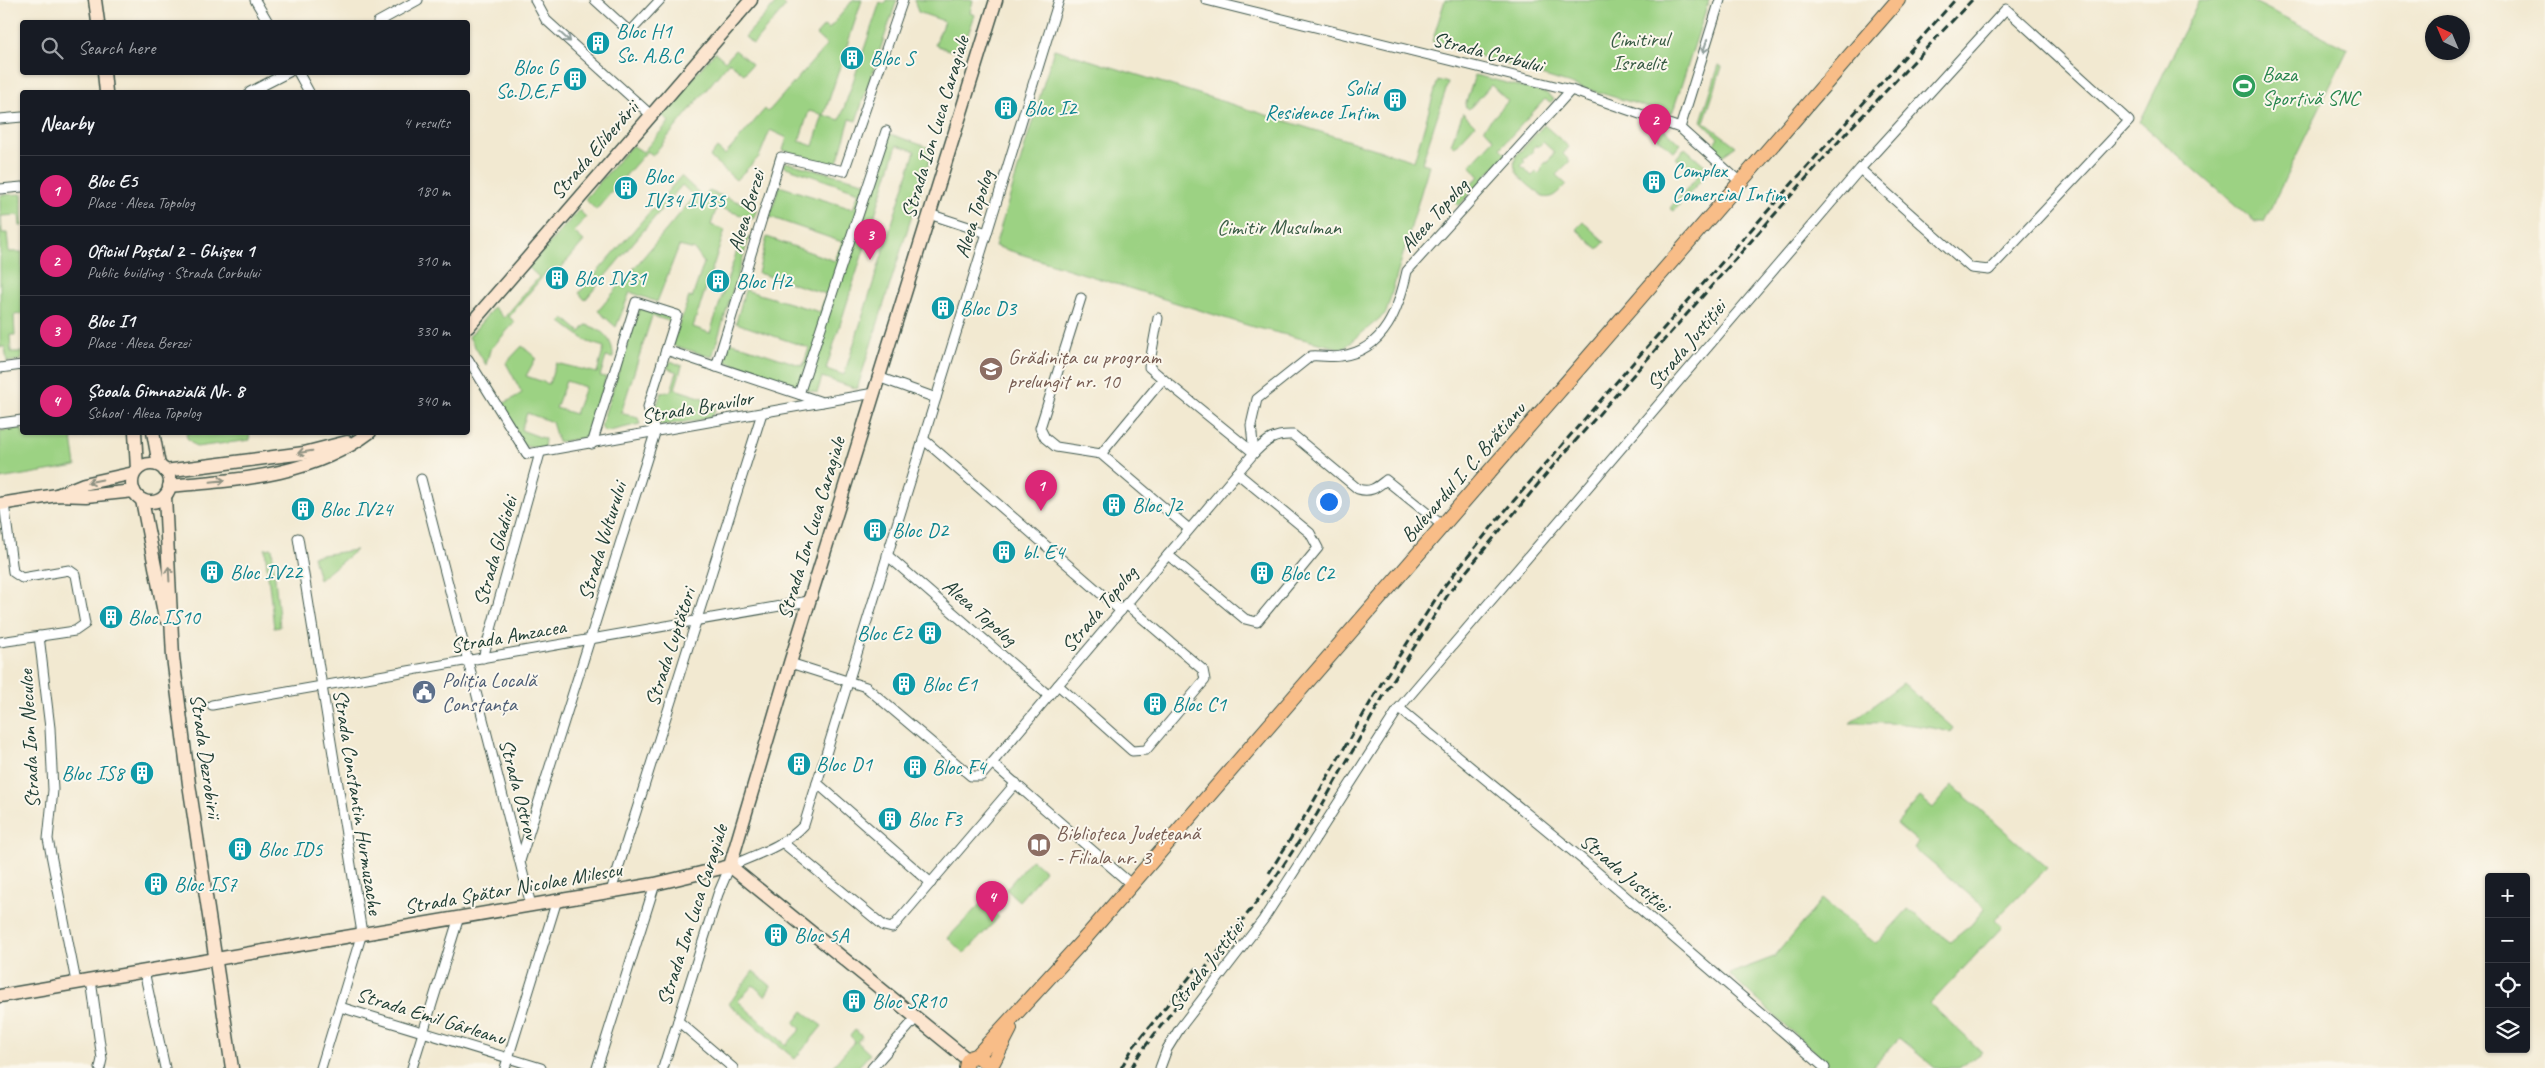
<!DOCTYPE html>
<meta charset="utf-8">
<style>
body{margin:0;font-family:Caveat,sans-serif;background:#20242c;color:#f1f3f6}
.controls{position:absolute;right:15px;bottom:15px;display:grid;overflow:hidden;border-radius:5px;box-shadow:0 1px 4px #0004}
.controls button{width:45px;height:45px;display:grid;place-items:center;padding:0;border:0;border-bottom:1px solid #363941;background:#171b24;color:#f1f3f6;font:25px sans-serif}
.compass{position:absolute;left:2425px;top:15px;width:45px;height:45px;border-radius:50%;background:#171b24;box-shadow:0 1px 4px #0004;rotate:316deg}
.you{position:absolute;left:1328px;top:501px;width:18px;height:18px;margin:-12px;border:4px solid #fff;border-radius:50%;background:#1a73e8;box-shadow:0 0 0 8px #1a73e833}
.badge{display:grid;place-items:center;width:32px;height:32px;border-radius:50%;background:#db2777;color:#fff;font-size:16px;font-weight:700}
.pin{position:absolute;translate:-50% -41px;filter:drop-shadow(0 1px 2px #0008)}
.pin::after{content:'';position:absolute;top:26px;width:18px;height:15px;background:inherit;clip-path:polygon(0 0,100% 0,50% 100%)}
.list{margin:0;padding:0;list-style:none}
h2{display:flex;justify-content:space-between;align-items:center;height:65px;margin:0;padding:0 20px;font-size:21px}
h2 small{font-size:16px;font-weight:400;color:#9ea1a6}
.list li{display:grid;grid-template-columns:32px 1fr auto;gap:15px;align-items:center;box-sizing:border-box;height:70px;padding:0 20px;border-top:1px solid #363941}
.list b{display:block;font-size:19px;white-space:nowrap}
.list p{margin:0;font-size:16px;white-space:nowrap;color:#9ea1a6}
.list em{font-size:16px;font-style:normal;color:#9ea1a6}
.icon{flex:none;width:28px;height:28px;fill:none;stroke:currentColor;stroke-width:2;stroke-linecap:round;stroke-linejoin:round}
.map{position:relative;flex:none;width:2545px;height:1068px;overflow:hidden}
.search{position:absolute;background:#171b24;box-shadow:0 1px 4px #0004;left:20px;top:20px;width:450px;height:55px;display:flex;align-items:center;gap:12px;box-sizing:border-box;padding:0 18px;border-radius:5px;color:#9ea1a6;font-size:19px}
.panel{position:absolute;background:#171b24;box-shadow:0 1px 4px #0004;left:20px;top:90px;width:450px;height:345px;border-radius:5px}
.map>svg:first-child{display:block}
</style>
<div class="map">
<svg width="2545" height="1068" viewBox="0 0 2545 1068">
<rect width="100%" height="100%" fill="#fbf7ec"/>
<filter id="ink" filterUnits="userSpaceOnUse"><feTurbulence type="fractalNoise" baseFrequency=".02" numOctaves="2"/><feDisplacementMap in="SourceGraphic" scale="10" xChannelSelector="R" yChannelSelector="G"/><feConvolveMatrix kernelMatrix="1 2 1 2 8 2 1 2 1" color-interpolation-filters="sRGB"/></filter>
<filter id="wash" filterUnits="userSpaceOnUse"><feTurbulence type="fractalNoise" baseFrequency=".0096" numOctaves="4" result="noise"/><feDisplacementMap in="SourceGraphic" scale="20" xChannelSelector="R" yChannelSelector="G"/><feGaussianBlur stdDeviation="1.12" result="paint"/><feColorMatrix in="noise" values="0 0 0 0 0 0 0 0 0 0 0 0 0 0 0 0 0 1.4 0 .05"/><feComposite in="paint" operator="in"/></filter>
<g filter="url(#wash)">
<rect width="100%" height="100%" fill="#f2e9d1"/>
<g fill="#9cd283" stroke="#5e885c" fill-rule="evenodd">
<polygon points="776,0 785,0 783,3 786,6 753,44 745,37 777,2"/>
<polygon points="853,0 862,0 824,115 809,111 799,141 813,146 823,115 840,120 880,2 885,4 886,0 897,0 856,121 850,119 836,166 783,150 787,138 770,130 759,157 736,180 710,157 717,148 725,155 765,109 768,112 827,45 816,35 824,26 829,29"/>
<polygon points="914,0 973,0 970,13 975,15 961,54 935,45 944,21 918,12"/>
<polygon points="1445,0 1709,0 1673,111 1670,114 1432,42"/>
<polygon points="2199,0 2250,0 2348,49 2264,222 2255,222 2140,122"/>
<polygon points="1054,49 1414,161 1438,80 1448,83 1422,163 1429,165 1386,313 1343,349 1250,326 995,246"/>
<polygon points="735,50 752,64 744,74 729,62 653,155 647,151 596,210 585,199 632,145 643,152 669,122 661,114 715,52 725,61"/>
<polygon points="1719,65 1722,67 1704,122 1736,146 1722,156 1712,147 1718,138 1701,121"/>
<polygon points="1475,75 1546,93 1554,99 1550,103 1545,99 1500,148 1506,154 1459,206 1455,203 1479,176 1470,165 1494,139 1484,128 1508,101 1491,85 1469,109 1465,106"/>
<polygon points="1463,113 1475,125 1455,147 1451,144"/>
<polygon points="1640,122 1664,129 1681,144 1674,152"/>
<path d="M1544 125 1569 147 1563 154 1570 161 1556 175 1566 184C1559 191 1553 200 1543 197 1531 186 1508 174 1516 156ZM1543 142 1554 152 1548 163 1546 162 1540 168 1542 170 1538 174 1536 172 1532 176 1521 166 1525 162 1523 160 1534 151 1532 149 1536 145 1538 147Z"/>
<path d="M890 134 933 149 857 389 822 377 817 393 725 361 730 342 803 366 809 348 736 323 745 290 820 312 826 294 758 273 767 237 835 261 842 242 770 217 779 186 853 209 859 192 783 166 785 162 872 184ZM897 145 915 151 844 375 826 369Z"/>
<polygon points="1685,148 1708,168 1708,172 1674,211 1670,208 1698,176 1676,158"/>
<polygon points="681,176 704,198 709,191 757,209 753,219 717,207 711,225 725,230 693,327 710,333 742,235 749,238 712,357 672,345 689,297 692,298 704,263 695,250 679,246 657,302 630,292 616,327 598,311 694,197 682,185 585,300 579,293"/>
<polygon points="22,194 22,226 20,226 19,215 1,216 2,233 7,233 9,252 22,252 22,314 14,315 15,335 10,335 11,352 22,352 22,360 7,362 5,347 0,347 0,195"/>
<polygon points="579,210 586,217 574,232 584,241 555,275 548,270 509,317 515,322 490,350 486,365 469,337 494,307 504,318 539,277 528,267"/>
<polygon points="1583,222 1605,242 1598,249 1576,229"/>
<polygon points="640,307 671,315 669,321 652,316 621,413 638,418 640,424 605,432 601,427 603,419"/>
<path d="M564 318 580 332 586 325C603 329 614 341 613 358L606 357 600 376 606 377 590 437 558 442 552 422 527 413 521 430 545 439 544 449 523 446 503 404 522 393 506 363 522 346 536 358 526 376 549 384 556 363 597 373 604 347 588 342 561 322ZM566 381 585 387 575 414 556 408Z"/>
<polygon points="671,361 682,366 675,389 718,403 712,418 663,425 656,423 654,414 661,393 671,391 677,372 667,368"/>
<polygon points="22,428 22,432 106,433 72,438 76,466 0,479 0,431"/>
<polygon points="229,433 249,433 250,440 196,447 187,438 186,433 212,433 212,435"/>
<polygon points="272,548 280,627 274,628 265,549"/>
<polygon points="356,550 319,580 313,556"/>
<path d="M1903 683 1953 728 1950 732C1916 723 1885 722 1850 723Z"/>
<polygon points="1952,785 2047,868 1995,920 2002,927 1930,1004 1982,1052 1959,1068 1935,1068 1899,1038 1872,1068 1832,1068 1729,974 1774,957 1822,899 1876,944 1908,909 1950,942 1971,925 1985,908 1914,848 1918,842 1897,824 1920,797 1933,808"/>
<polygon points="1032,859 1045,871 1019,901 1006,889"/>
<polygon points="982,902 999,917 964,954 948,938"/>
<polygon points="753,971 771,986 765,996 753,985 738,1001 786,1045 801,1029 794,1023 803,1011 822,1026 795,1059 729,1004"/>
<polygon points="855,1030 862,1036 857,1042 870,1054 857,1068 831,1068 855,1041 850,1036"/>
</g>
</g>
<g filter="url(#ink)">
<g fill="none" stroke-linecap="round" stroke-linejoin="round">
<g stroke="#3f574c" stroke-width="11">
<g id="street">
<polyline points="255,0 268,22"/>
<polyline points="535,0 546,20 651,115"/>
<polyline points="595,0 630,32 660,0"/>
<polyline points="1206,0 1571,90 1680,128 1740,182"/>
<polyline points="378,22 418,0"/>
<polyline points="298,72 309,92"/>
<polyline points="250,92 289,72"/>
<polyline points="0,119 22,117"/>
<polyline points="1680,128 1720,0"/>
<polyline points="0,189 22,187"/>
<polyline points="929,214 987,233"/>
<polyline points="1081,298 1040,428 1045,438 1056,447 1101,454 1189,529"/>
<polyline points="1158,318 1149,367 1163,379"/>
<polyline points="666,350 822,402"/>
<polyline points="468,359 527,454 874,393"/>
<polyline points="716,367 781,157 844,171 903,0"/>
<polyline points="0,368 22,365"/>
<polyline points="878,377 936,398"/>
<polyline points="799,394 886,131"/>
<polyline points="0,423 22,420"/>
<polyline points="923,439 1121,611"/>
<path d="M1254 453 1251 425 1257 399 1311 356C1321 355 1332 358 1341 356 1385 350 1399 308 1407 271L1571 90"/>
<polyline points="1101,454 1163,379 1254,453"/>
<polyline points="421,479 531,905"/>
<polyline points="298,538 362,933 321,1068"/>
<polyline points="887,555 1049,696"/>
<polyline points="1168,555 1245,619 1257,622 1318,548 1310,533 1237,473"/>
<polyline points="39,636 50,728 53,790 48,839 76,982"/>
<polyline points="0,642 75,631 85,624 76,575 69,570 22,578 13,572 4,503"/>
<polyline points="483,658 540,453"/>
<path d="M790 663 866 687 971 776H981L1254 453C1267 440 1274 434 1293 435L1358 489C1371 493 1377 487 1386 480L1443 526"/>
<polyline points="1058,685 1132,751 1146,750 1205,680 1203,670 1126,604"/>
<polyline points="212,705 809,601"/>
<polyline points="1399,708 1582,859 1825,1068"/>
<polyline points="992,763 1132,885"/>
<polyline points="817,783 931,883"/>
<polyline points="782,842 884,926 892,928 1016,783"/>
<polyline points="520,861 655,433 648,407 677,315 636,302 592,444"/>
<polyline points="611,891 762,413"/>
<polyline points="144,971 165,1068"/>
<polyline points="91,980 102,1059 100,1068"/>
<polyline points="340,1007 541,1068"/>
<polyline points="678,1021 733,1068"/>
<polyline points="412,1068 459,917"/>
<polyline points="505,1068 557,900"/>
<polyline points="597,1068 655,884"/>
<path d="M663 1068 718 894 730 866C755 855 785 846 804 825L1059 0"/>
<polyline points="872,1068 917,1017"/>
<polyline points="1160,1068 1167,1049 1180,1028 1263,920 1399,708 1860,169 2006,9 2129,121 1989,270 1971,268 1860,169"/>
</g>
</g>
<g stroke="#3f574c" stroke-width="15">
<g id="secondary">
<polyline points="95,0 98,22"/>
<polyline points="104,72 106,92"/>
<polyline points="468,327 751,0"/>
<polyline points="135,432 137,470"/>
<polyline points="153,432 159,465"/>
<circle cx="151" cy="483" r="19"/>
<polyline points="165,471 304,453 347,442"/>
<path d="M169 486C239 480 312 476 370 432"/>
<polyline points="57,495 84,484 134,473"/>
<polyline points="165,496 173,657 189,784 232,1068"/>
<polyline points="142,500 165,618"/>
<polyline points="0,504 57,495 86,496 134,491"/>
<polyline points="730,866 790,663 996,0"/>
<polyline points="0,996 655,884 730,866 968,1060"/>
</g>
</g>
<g stroke="#3f574c" stroke-width="16">
<g id="primary">
<polyline points="977,1056 1087,936 1898,0"/>
<path d="M966 1068 967 1062C971 1055 978 1055 983 1060"/>
<polyline points="990,1068 1010,1029"/>
</g>
</g>
<use href="#street" stroke="#fff" stroke-width="9"/>
<use href="#secondary" stroke="#fce5cf" stroke-width="12"/>
<use href="#primary" stroke="#f8bd88" stroke-width="14"/>
<g stroke="#1f3d34" stroke-width="3" stroke-dasharray="8 4" stroke-linecap="butt">
<polyline points="1269,873 1308,811 1381,684 1442,589 1498,519 1639,356 1955,0"/>
<polyline points="1121,1068 1134,1046 1197,968"/>
<polyline points="1131,1068 1140,1053 1275,878 1317,814 1388,688 1451,590 1548,472 1847,132 1972,0"/>
</g>
</g>
<defs><path id="oneway-shaft" d="M-6 0H5M1.5-3L5.5 0L1.5 3" fill="none" stroke-width="1.6" stroke-linecap="round" stroke-linejoin="round" transform="scale(1.25)"/></defs>
<g stroke="#8f9e9a">
<use href="#oneway-shaft" transform="translate(565 37) rotate(42)"/>
<use href="#oneway-shaft" transform="translate(1705 46) rotate(108)"/>
</g>
<g stroke="#8e9182">
<use href="#oneway-shaft" transform="translate(305 452) rotate(170)"/>
<use href="#oneway-shaft" transform="translate(95 481) rotate(168)"/>
<use href="#oneway-shaft" transform="translate(218 481) rotate(-6)"/>
<use href="#oneway-shaft" transform="translate(169 574) rotate(-93)"/>
</g>
</g>
<defs>
<g id="building-disc" transform="scale(1.25)"><circle r="9.5" fill="#0f9aa8" stroke="#fbf7ec"/><path d="M-4-6H4V6H1V3H-1V6H-4ZM-2.5-4.3h1.7v1.8h-1.7ZM.8-4.3h1.7v1.8H.8ZM-2.5-1h1.7V.8h-1.7ZM.8-1h1.7V.8H.8Z" fill="#fff"/></g>
<g id="stadium-disc" transform="scale(1.25)"><circle r="9.5" fill="#2e9e5b" stroke="#fbf7ec"/><path d="M0-5a6.5 5 0 1 0 0 10a6.5 5 0 1 0 0-10ZM-3.5-1.8h7v3.6h-7Z" fill="#fff"/></g>
<g id="school-disc" transform="scale(1.25)"><circle r="9.5" fill="#8d6e63" stroke="#fbf7ec"/><path d="M0-5L7-2L0 1L-7-2ZM-4 1L0 2.5L4 1V4Q0 6-4 4Z" fill="#fff"/></g>
<g id="civic-disc" transform="scale(1.25)"><circle r="9.5" fill="#5c6f8a" stroke="#fbf7ec"/><path d="M-.6-6.5H3V-4.5H.6V-3L4-1V1h2V6H-6V1h2V-1L-.6-3ZM-1.2 2.5V6h2.4V2.5Z" fill="#fff"/></g>
<g id="library-disc" transform="scale(1.25)"><circle r="9.5" fill="#8d6e63" stroke="#fbf7ec"/><path d="M-6-4Q-3-5.5-.7-3.5V5Q-3 3-6 4ZM6-4Q3-5.5 .7-3.5V5Q3 3 6 4Z" fill="#fff"/></g>
</defs>
<g fill-rule="evenodd">
<use href="#building-disc" x="598" y="43"/>
<use href="#building-disc" x="852" y="58"/>
<use href="#building-disc" x="575" y="79"/>
<use href="#stadium-disc" x="2244" y="86"/>
<use href="#building-disc" x="1395" y="100"/>
<use href="#building-disc" x="1006" y="108"/>
<use href="#building-disc" x="1654" y="182"/>
<use href="#building-disc" x="626" y="188"/>
<use href="#building-disc" x="557" y="278"/>
<use href="#building-disc" x="718" y="281"/>
<use href="#building-disc" x="943" y="308"/>
<use href="#school-disc" x="991" y="369"/>
<use href="#building-disc" x="1114" y="505"/>
<use href="#building-disc" x="303" y="509"/>
<use href="#building-disc" x="875" y="530"/>
<use href="#building-disc" x="1004" y="552"/>
<use href="#building-disc" x="212" y="572"/>
<use href="#building-disc" x="1262" y="573"/>
<use href="#building-disc" x="111" y="617"/>
<use href="#building-disc" x="930" y="633"/>
<use href="#building-disc" x="904" y="684"/>
<use href="#civic-disc" x="424" y="692"/>
<use href="#building-disc" x="1155" y="704"/>
<use href="#building-disc" x="799" y="764"/>
<use href="#building-disc" x="915" y="767"/>
<use href="#building-disc" x="142" y="773"/>
<use href="#building-disc" x="890" y="819"/>
<use href="#library-disc" x="1039" y="845"/>
<use href="#building-disc" x="240" y="849"/>
<use href="#building-disc" x="156" y="884"/>
<use href="#building-disc" x="776" y="935"/>
<use href="#building-disc" x="854" y="1001"/>
</g>
<g text-anchor="middle" stroke-width="4" stroke-linejoin="round" paint-order="stroke">
<g font-size="21" fill="#0d838f" stroke="#fbf7ec" text-anchor="start">
<text x="616" y="38">Bloc H1<tspan x="616" dy="24">Sc. A,B,C</tspan></text>
<text x="870" y="65">Bloc S</text>
<text x="558" y="74" text-anchor="end">Bloc G<tspan x="558" dy="24">Sc.D,E,F</tspan></text>
<text x="1378" y="95" text-anchor="end">Solid<tspan x="1378" dy="24">Residence Intim</tspan></text>
<text x="1024" y="115">Bloc I2</text>
<text x="1672" y="177">Complex<tspan x="1672" dy="24">Comercial Intim</tspan></text>
<text x="644" y="183">Bloc<tspan x="644" dy="24">IV34 IV35</tspan></text>
<text x="574" y="285">Bloc IV31</text>
<text x="736" y="288">Bloc H2</text>
<text x="960" y="315">Bloc D3</text>
<text x="1132" y="512">Bloc J2</text>
<text x="320" y="516">Bloc IV24</text>
<text x="892" y="537">Bloc D2</text>
<text x="1022" y="559">bl. E4</text>
<text x="230" y="579">Bloc IV22</text>
<text x="1280" y="580">Bloc C2</text>
<text x="128" y="624">Bloc IS10</text>
<text x="912" y="640" text-anchor="end">Bloc E2</text>
<text x="922" y="691">Bloc E1</text>
<text x="1172" y="711">Bloc C1</text>
<text x="816" y="771">Bloc D1</text>
<text x="932" y="774">Bloc F4</text>
<text x="124" y="780" text-anchor="end">Bloc IS8</text>
<text x="908" y="826">Bloc F3</text>
<text x="258" y="856">Bloc ID5</text>
<text x="174" y="891">Bloc IS7</text>
<text x="794" y="942">Bloc 5A</text>
<text x="872" y="1008">Bloc SR10</text>
</g>
<g font-size="21" fill="#385b44" stroke="#fbf7ec">
<text x="1639" y="46">Cimitirul<tspan x="1639" dy="24">Israelit</tspan></text>
<text x="1279" y="234">Cimitir Musulman</text>
</g>
<g font-size="21" fill="#1f3d34" stroke="#fbf7ec">
<text transform="translate(1488 52) rotate(14)" y="7">Strada Corbului</text>
<text transform="translate(935 127) rotate(-73)" y="7">Strada Ion Luca Caragiale</text>
<text transform="translate(594 150) rotate(-49)" y="7">Strada Eliberării</text>
<text transform="translate(746 211) rotate(-73)" y="7">Aleea Berzei</text>
<text transform="translate(974 214) rotate(-73)" y="7">Aleea Topolog</text>
<text transform="translate(1434 215) rotate(-48)" y="7">Aleea Topolog</text>
<text transform="translate(1686 345) rotate(-50)" y="7">Strada Justiției</text>
<text transform="translate(697 407) rotate(-10)" y="7">Strada Bravilor</text>
<text transform="translate(1463 472) rotate(-49)" y="7">Bulevardul I. C. Brătianu</text>
<text transform="translate(811 528) rotate(-73)" y="7">Strada Ion Luca Caragiale</text>
<text transform="translate(602 541) rotate(-73)" y="7">Strada Vulturului</text>
<text transform="translate(495 551) rotate(-74)" y="7">Strada Gladiolei</text>
<text transform="translate(1099 609) rotate(-50)" y="7">Strada Topolog</text>
<text transform="translate(980 612) rotate(41)" y="7">Aleea Topolog</text>
<text transform="translate(508 636) rotate(-10)" y="7">Strada Amzacea</text>
<text transform="translate(670 647) rotate(-72)" y="7">Strada Luptători</text>
<text transform="translate(29 739) rotate(-93)" y="7">Strada Ion Neculce</text>
<text transform="translate(206 756) rotate(82)" y="7">Strada Dezrobirii</text>
<text transform="translate(519 789) rotate(75)" y="7">Strada Ostrov</text>
<text transform="translate(358 802) rotate(81)" y="7">Strada Constantin Hurmuzache</text>
<text transform="translate(1625 873) rotate(40)" y="7">Strada Justiției</text>
<text transform="translate(513 888) rotate(-10)" y="7">Strada Spătar Nicolae Milescu</text>
<text transform="translate(692 915) rotate(-72)" y="7">Strada Ion Luca Caragiale</text>
<text transform="translate(1206 965) rotate(-52)" y="7">Strada Justiției</text>
<text transform="translate(431 1016) rotate(17)" y="7">Strada Emil Gârleanu</text>
</g>
<g font-size="21" fill="#27864d" stroke="#fbf7ec" text-anchor="start">
<text x="2262" y="81">Baza<tspan x="2262" dy="24">Sportivă SNC</tspan></text>
</g>
<g font-size="21" fill="#785e54" stroke="#fbf7ec" text-anchor="start">
<text x="1008" y="364">Grădinița cu program<tspan x="1008" dy="24">prelungit nr. 10</tspan></text>
<text x="1056" y="840">Biblioteca Județeană<tspan x="1056" dy="24">- Filiala nr. 3</tspan></text>
</g>
<g font-size="21" fill="#4e5e75" stroke="#fbf7ec" text-anchor="start">
<text x="442" y="687">Poliția Locală<tspan x="442" dy="24">Constanța</tspan></text>
</g>
</g>
</svg>
<div class="controls">
<button>+</button>
<button>−</button>
<button><svg class="icon" aria-label="locate" viewBox="0 0 24 24"><circle cx="12" cy="12" r="6"/><path d="M12 2v4M12 18v4M2 12h4M18 12h4"/></svg></button>
<button><svg class="icon" aria-label="layers" viewBox="0 0 24 24"><path d="M12 4l9 5-9 5-9-5zM3 14l9 5 9-5"/></svg></button>
</div>
<svg class="compass" viewBox="-18 -18 36 36"><path d="M0-13l5 13h-10z" fill="#e53935"/><path d="M0 13l5-13h-10z" fill="#9ea1a6"/></svg>
<div class="you"></div>
<div class="pin badge" style="left:1041px;top:511px">1</div>
<div class="pin badge" style="left:1655px;top:145px">2</div>
<div class="pin badge" style="left:870px;top:260px">3</div>
<div class="pin badge" style="left:992px;top:922px">4</div>
<div class="search"><svg class="icon" aria-label="search" viewBox="0 0 24 24"><circle cx="10" cy="10" r="6"/><path d="M15 15l6 6"/></svg>Search here</div>
<section class="panel">
<h2>Nearby<small>4 results</small></h2>
<ul class="list">
<li><span class="badge">1</span><div><b>Bloc E5</b><p>Place · Aleea Topolog</p></div><em>180 m</em></li>
<li><span class="badge">2</span><div><b>Oficiul Poștal 2 - Ghișeu 1</b><p>Public building · Strada Corbului</p></div><em>310 m</em></li>
<li><span class="badge">3</span><div><b>Bloc I1</b><p>Place · Aleea Berzei</p></div><em>330 m</em></li>
<li><span class="badge">4</span><div><b>Școala Gimnazială Nr. 8</b><p>School · Aleea Topolog</p></div><em>340 m</em></li>
</ul>
</section>
</div>
